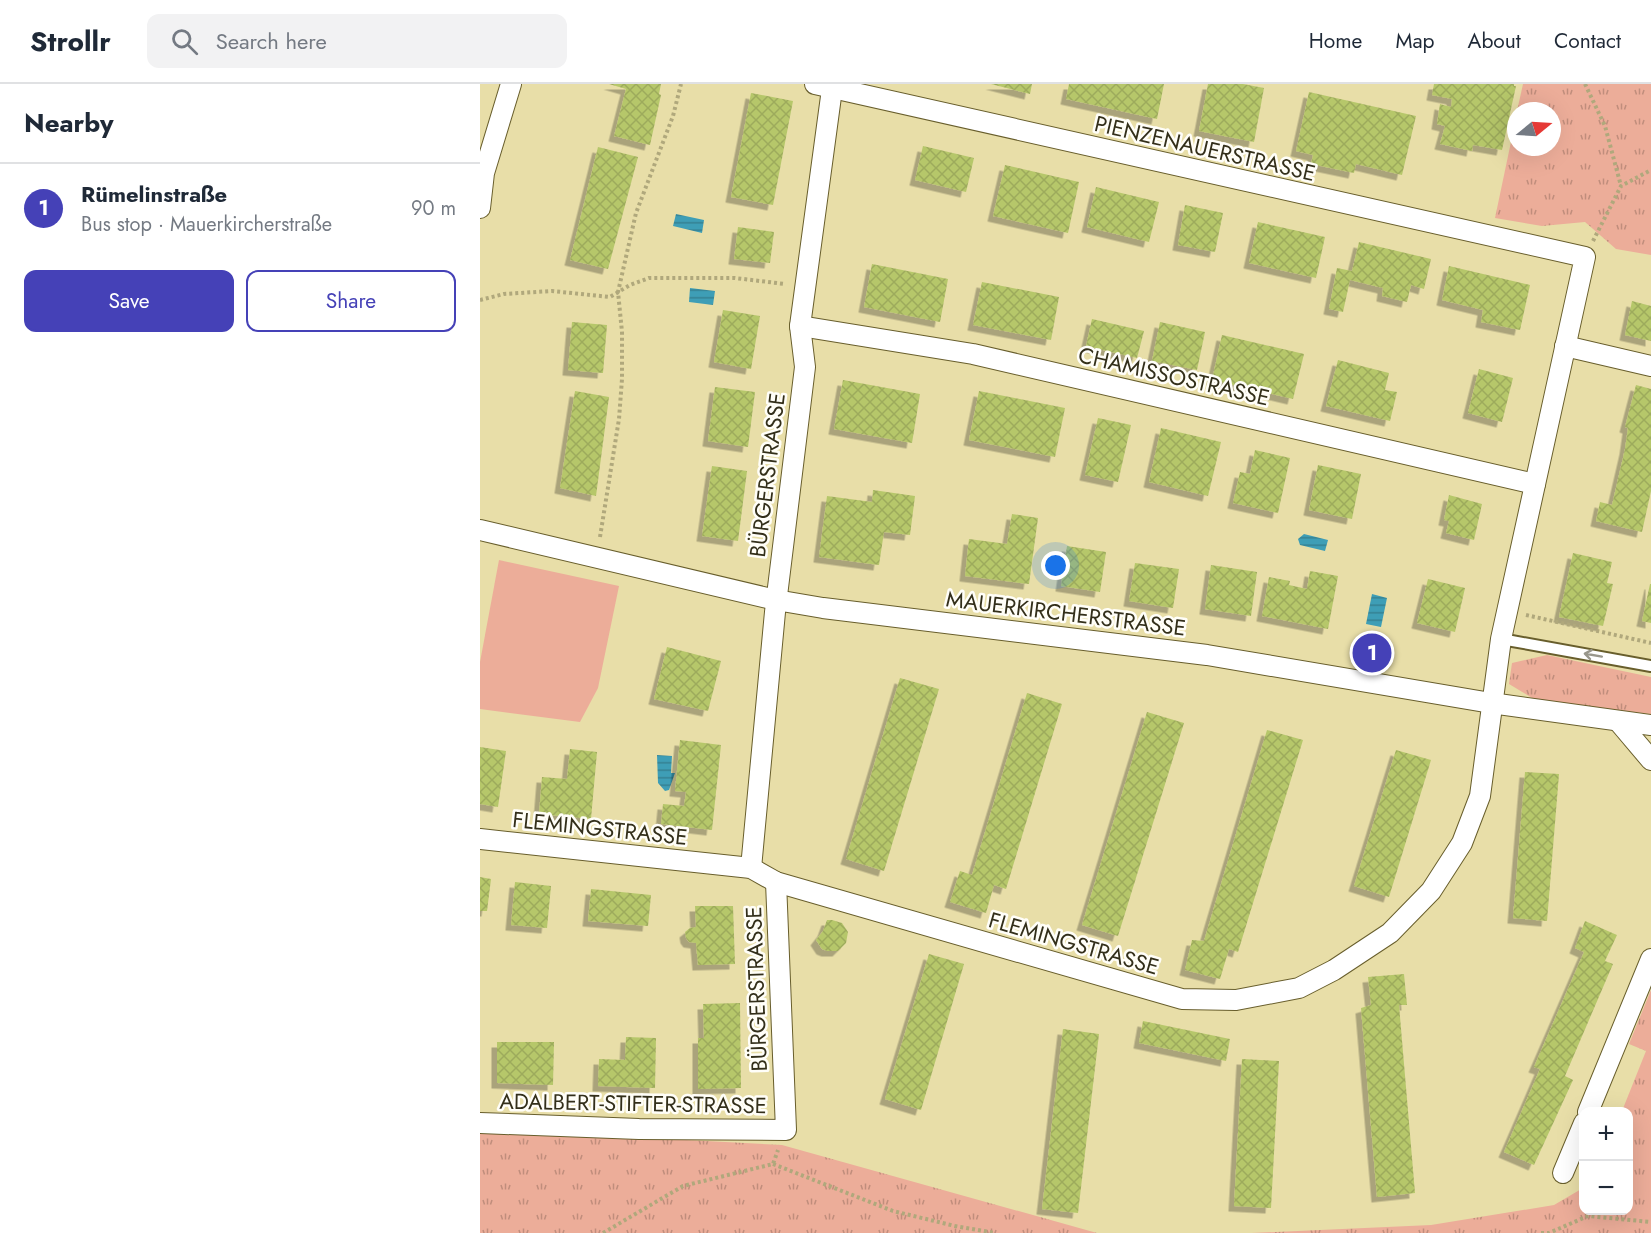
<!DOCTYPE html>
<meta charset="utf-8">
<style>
body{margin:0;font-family:Jost,sans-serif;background:#f2f2f3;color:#1f2937}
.controls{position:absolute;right:18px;bottom:18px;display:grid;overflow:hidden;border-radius:12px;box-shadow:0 6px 24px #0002}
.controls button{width:54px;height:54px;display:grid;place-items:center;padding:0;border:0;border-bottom:2px solid #e0e1e3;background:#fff;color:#1f2937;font:30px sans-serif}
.compass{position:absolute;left:1027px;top:18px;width:54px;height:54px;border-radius:50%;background:#fff;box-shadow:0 6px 24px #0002;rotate:72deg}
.you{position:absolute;left:576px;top:482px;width:21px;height:21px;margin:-15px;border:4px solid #fff;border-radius:50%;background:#1a73e8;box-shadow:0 0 0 9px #1a73e833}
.badge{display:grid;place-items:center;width:39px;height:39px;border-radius:50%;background:#4541b7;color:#fff;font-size:20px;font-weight:700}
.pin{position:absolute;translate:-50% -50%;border:3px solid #fff;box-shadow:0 2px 6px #0006}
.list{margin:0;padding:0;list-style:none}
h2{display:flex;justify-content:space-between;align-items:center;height:78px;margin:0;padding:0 24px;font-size:26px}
h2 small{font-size:20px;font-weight:400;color:#747a83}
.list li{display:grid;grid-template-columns:39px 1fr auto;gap:18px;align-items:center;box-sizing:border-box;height:90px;padding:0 24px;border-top:2px solid #e0e1e3}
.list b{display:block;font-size:22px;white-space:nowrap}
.list p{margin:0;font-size:20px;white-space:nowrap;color:#747a83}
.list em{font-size:20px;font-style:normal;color:#747a83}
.actions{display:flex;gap:12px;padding:18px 24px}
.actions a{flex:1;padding:14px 0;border:2px solid #4541b7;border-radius:12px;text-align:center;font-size:21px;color:#4541b7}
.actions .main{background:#4541b7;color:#fff}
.icon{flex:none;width:33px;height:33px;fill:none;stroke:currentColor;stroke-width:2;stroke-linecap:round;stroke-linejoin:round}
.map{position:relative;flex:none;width:1171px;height:1149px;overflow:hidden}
header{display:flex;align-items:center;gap:36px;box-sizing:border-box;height:84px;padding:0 30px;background:#fff;border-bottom:2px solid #e0e1e3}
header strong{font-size:28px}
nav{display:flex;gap:33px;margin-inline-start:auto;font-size:21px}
.search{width:420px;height:54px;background:#f2f2f3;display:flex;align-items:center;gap:15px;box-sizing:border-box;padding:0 21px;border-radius:12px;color:#747a83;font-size:22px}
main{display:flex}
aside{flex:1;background:#fff}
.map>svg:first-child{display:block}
</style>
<header>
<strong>Strollr</strong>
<div class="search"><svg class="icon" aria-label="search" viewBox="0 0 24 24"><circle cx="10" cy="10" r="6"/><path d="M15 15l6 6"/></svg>Search here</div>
<nav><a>Home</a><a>Map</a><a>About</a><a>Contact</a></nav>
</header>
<main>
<aside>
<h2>Nearby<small></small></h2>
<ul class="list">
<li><span class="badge">1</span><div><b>Rümelinstraße</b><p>Bus stop · Mauerkircherstraße</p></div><em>90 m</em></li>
</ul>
<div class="actions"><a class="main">Save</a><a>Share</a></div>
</aside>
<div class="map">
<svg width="1171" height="1149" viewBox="0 0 1171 1149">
<defs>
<pattern id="park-tufts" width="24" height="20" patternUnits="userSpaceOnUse" patternTransform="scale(1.5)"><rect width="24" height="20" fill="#ecad99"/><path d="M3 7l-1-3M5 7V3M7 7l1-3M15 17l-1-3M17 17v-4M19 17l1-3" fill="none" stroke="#c08d7c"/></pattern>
<pattern id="water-rules" width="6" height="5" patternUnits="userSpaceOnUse" patternTransform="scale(1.5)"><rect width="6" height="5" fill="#3e9eb6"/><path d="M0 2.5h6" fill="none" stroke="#358193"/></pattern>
<pattern id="building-cross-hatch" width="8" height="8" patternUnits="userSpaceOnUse" patternTransform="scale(1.5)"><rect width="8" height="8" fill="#b6c76b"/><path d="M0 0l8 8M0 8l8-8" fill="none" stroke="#9dab5c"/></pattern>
<filter id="shadow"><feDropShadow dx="-5.5" dy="5.5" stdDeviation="0" flood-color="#0004"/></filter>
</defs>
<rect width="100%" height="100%" fill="#e8dea8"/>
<polygon fill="#ecad99" points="19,476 139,502 118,604 100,638 0,625 0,578"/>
<g fill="url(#park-tufts)">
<polygon points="1043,0 1171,0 1171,171 1136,165 1105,138 1062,142 1015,134 1036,34 1036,63 1072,63 1072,27 1037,27"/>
<polygon points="1067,571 1171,593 1171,630 1057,617 1029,600 1032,579"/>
<polygon points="1171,906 1171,1149 771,1149 951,1141 1074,1121 1103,1104 1104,1126 1148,1126 1148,1028 1142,1027 1166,967 1149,960"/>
<polygon points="0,1049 109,1051 302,1061 617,1149 0,1149"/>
</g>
<g fill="url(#water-rules)">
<polygon points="196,130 224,136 222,149 193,142"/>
<polygon points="210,204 235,207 233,221 209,218"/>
<polygon points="824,450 848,456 845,467 820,461 818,455"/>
<polygon points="892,510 907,514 901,543 886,540"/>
<polygon points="177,671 192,672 191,689 195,689 189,706 185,707 178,699"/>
</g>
<g fill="url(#building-cross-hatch)" filter="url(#shadow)">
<polygon points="129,0 181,0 179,10 181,11 170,61 134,52 146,5"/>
<polygon points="511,0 552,0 550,10"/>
<polygon points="589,0 684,0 677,35 586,15"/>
<polygon points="728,0 763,0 784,4 774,58 719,47"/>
<polygon points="954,0 1034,0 1034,2 1036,2 1022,66 993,61 992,67 960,60 965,42 957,40 960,20 971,23 972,15 952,11"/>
<polygon points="829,8 936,32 922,91 876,80 874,89 831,80 833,71 816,67"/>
<polygon points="271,9 313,17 293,121 251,113"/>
<polygon points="443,62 494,74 486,108 435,96"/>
<polygon points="118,63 158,73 128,185 90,176"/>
<polygon points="525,81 599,98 588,149 513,132"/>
<polygon points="616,103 679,118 669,158 607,143"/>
<polygon points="705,121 743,129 735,168 698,161"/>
<polygon points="778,138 845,153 836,194 769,179"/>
<polygon points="258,143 294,148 290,179 254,175"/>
<polygon points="879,158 951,175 944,205 931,201 927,218 902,212 903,204 870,196 863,228 849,225 857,184 872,187"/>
<polygon points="392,180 468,195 460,238 384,223"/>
<polygon points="969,182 1050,201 1040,246 1001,238 1003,226 962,216"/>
<polygon points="502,198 579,213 571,256 493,241"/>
<polygon points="1152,217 1171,222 1171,257 1145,251"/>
<polygon points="243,226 280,232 271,285 234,278"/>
<polygon points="612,235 664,247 657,274 606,262"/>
<polygon points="92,238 127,241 123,289 88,286"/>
<polygon points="680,238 725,248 717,286 672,277"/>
<polygon points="742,251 824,270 813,315 732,296"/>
<polygon points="858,276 909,289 905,306 917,308 910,337 846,322"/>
<polygon points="999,285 1033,294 1022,338 988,329"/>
<polygon points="363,296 440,310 432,359 354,345"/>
<polygon points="1156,301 1171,305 1171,407 1162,448 1116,437 1120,418 1132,421 1145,365 1148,344 1145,343"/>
<polygon points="235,303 275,308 268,363 228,357"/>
<polygon points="95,307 129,313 116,412 80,404"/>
<polygon points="499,307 585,324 575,373 489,356"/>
<polygon points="618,334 651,341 638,398 605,391"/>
<polygon points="681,344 741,358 728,412 669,398"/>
<polygon points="775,366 810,374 798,429 753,419 760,388 770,390"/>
<polygon points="838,381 881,390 872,435 829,426"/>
<polygon points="232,382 267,387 258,457 222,452"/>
<polygon points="393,406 435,412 430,451 404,448 399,481 339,473 347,412 392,418"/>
<polygon points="969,411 1002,420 994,456 966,449 969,437 964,436"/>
<polygon points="532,430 558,434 549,500 485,492 489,455 527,460"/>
<polygon points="587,462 626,468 620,508 581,502"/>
<polygon points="1093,469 1132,478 1127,499 1133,500 1123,542 1079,533"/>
<polygon points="655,479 699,485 693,524 649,517"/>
<polygon points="731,481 777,488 771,532 725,525"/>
<polygon points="830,487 858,492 848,545 782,532 789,493 810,497 809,501 827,505"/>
<polygon points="948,495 985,504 975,548 937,539"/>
<polygon points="1170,500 1171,500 1171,539 1162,537"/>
<polygon points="187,563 241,577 228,627 174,615"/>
<polygon points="420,594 459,605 404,787 366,775"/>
<polygon points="547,609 582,620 526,805 514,801 506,829 470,818 480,787 492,791"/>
<polygon points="667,628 704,639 638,852 602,841"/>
<polygon points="787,646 823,656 758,868 749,865 740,895 705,886 712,856 724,857"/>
<polygon points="200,656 241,661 232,746 181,740 183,720 204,722 206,708 195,707"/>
<polygon points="0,663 26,667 18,723 0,720"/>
<polygon points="90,665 117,668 111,735 59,730 62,693 87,695"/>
<polygon points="916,666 951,676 909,813 874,802"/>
<polygon points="1045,688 1079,690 1067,837 1033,834"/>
<polygon points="0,793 11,795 7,827 0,827"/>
<polygon points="35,798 71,802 67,844 31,841"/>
<polygon points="111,805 171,811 168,842 108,837"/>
<polygon points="215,822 253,822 255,880 218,881 216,859 209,858 206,854 205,848 210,844 216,843"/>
<polygon points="347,836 352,836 362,839 368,848 366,859 358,867 347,867 342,865 336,856 343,847"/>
<polygon points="1105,837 1137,851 1125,877 1133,880 1085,992 1093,996 1054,1081 1024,1068 1060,985 1054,983 1104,868 1095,864"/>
<polygon points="449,870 484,880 441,1026 405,1015"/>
<polygon points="924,890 927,921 919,921 935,1109 897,1113 881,924 891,921 888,893"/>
<polygon points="260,919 261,1004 218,1005 218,954 224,954 223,920"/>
<polygon points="663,937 750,955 746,977 659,959"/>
<polygon points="583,945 619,950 598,1129 562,1125"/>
<polygon points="146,953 176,954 175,1004 118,1002 119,975 145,976"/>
<polygon points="17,958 74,958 73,1001 17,999"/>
<polygon points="762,975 799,977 791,1124 754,1122"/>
</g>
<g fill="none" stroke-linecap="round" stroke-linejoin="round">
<g stroke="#685e2c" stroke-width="14">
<polyline id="service" points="1021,555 1171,582"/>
</g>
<g stroke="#685e2c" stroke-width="22">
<g id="minor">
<polyline points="0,124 4,89 31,0"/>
<polyline points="320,242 493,270 1055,400"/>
<polyline points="1085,262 1171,282"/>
<polyline points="0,446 296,516 343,524 727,571 1011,619 1171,641"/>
<polyline points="1138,637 1171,676"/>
<polyline points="0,755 271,784 296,798 702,915 756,916 819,904 854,886 910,849 951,807 982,759 1000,712 1021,555 1105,173 335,0"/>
<polyline points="271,784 295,528 325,283 320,242 352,5"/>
<polyline points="1108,1028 1171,875"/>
<polyline points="0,1039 159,1045 306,1046 296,798"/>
<polyline points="1083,1089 1104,1039"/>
</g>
</g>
<g stroke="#b0a87c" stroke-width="4" stroke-dasharray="3 3" stroke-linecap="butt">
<polyline points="1105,0 1125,42 1141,102"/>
<polyline points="1113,157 1141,102 1171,86"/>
<polyline points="0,216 24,210 72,207 130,213 150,201 169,194 255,194 305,200"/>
<polyline points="120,453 139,335 142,295 142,248 138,208 156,129 193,32 201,0"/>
<polyline points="1046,531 1171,559"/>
<polyline points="293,1080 413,1127 475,1142 515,1149"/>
<polyline points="123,1149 203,1102 293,1080 298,1066"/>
<polyline points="1061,1149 1069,1149 1108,1132 1171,1138"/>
</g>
<use href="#service" stroke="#fff" stroke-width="10"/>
<use href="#minor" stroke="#fff" stroke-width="20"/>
</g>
<defs><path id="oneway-shaft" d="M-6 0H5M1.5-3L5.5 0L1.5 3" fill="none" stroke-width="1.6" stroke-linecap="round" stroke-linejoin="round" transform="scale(1.5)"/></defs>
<use stroke="#99978c" href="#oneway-shaft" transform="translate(1113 571) rotate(-170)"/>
<g text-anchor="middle" stroke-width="5" stroke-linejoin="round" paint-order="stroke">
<g font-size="22" fill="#332f1a" stroke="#fffef8">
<text transform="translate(725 64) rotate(13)" y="8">PIENZENAUERSTRASSE</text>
<text transform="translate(694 292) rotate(13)" y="8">CHAMISSOSTRASSE</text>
<text transform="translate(287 391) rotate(-83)" y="8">BÜRGERSTRASSE</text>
<text transform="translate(586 529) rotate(7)" y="8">MAUERKIRCHERSTRASSE</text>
<text transform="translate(120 744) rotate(6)" y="8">FLEMINGSTRASSE</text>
<text transform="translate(594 859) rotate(16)" y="8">FLEMINGSTRASSE</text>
<text transform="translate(276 905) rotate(-92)" y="8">BÜRGERSTRASSE</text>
<text transform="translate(153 1019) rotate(1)" y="8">ADALBERT-STIFTER-STRASSE</text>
</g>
</g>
</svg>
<div class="controls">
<button>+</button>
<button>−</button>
</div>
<svg class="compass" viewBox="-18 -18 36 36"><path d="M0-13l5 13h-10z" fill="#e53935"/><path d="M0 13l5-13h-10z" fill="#747a83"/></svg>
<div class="you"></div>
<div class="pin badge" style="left:892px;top:569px">1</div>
</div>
</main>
